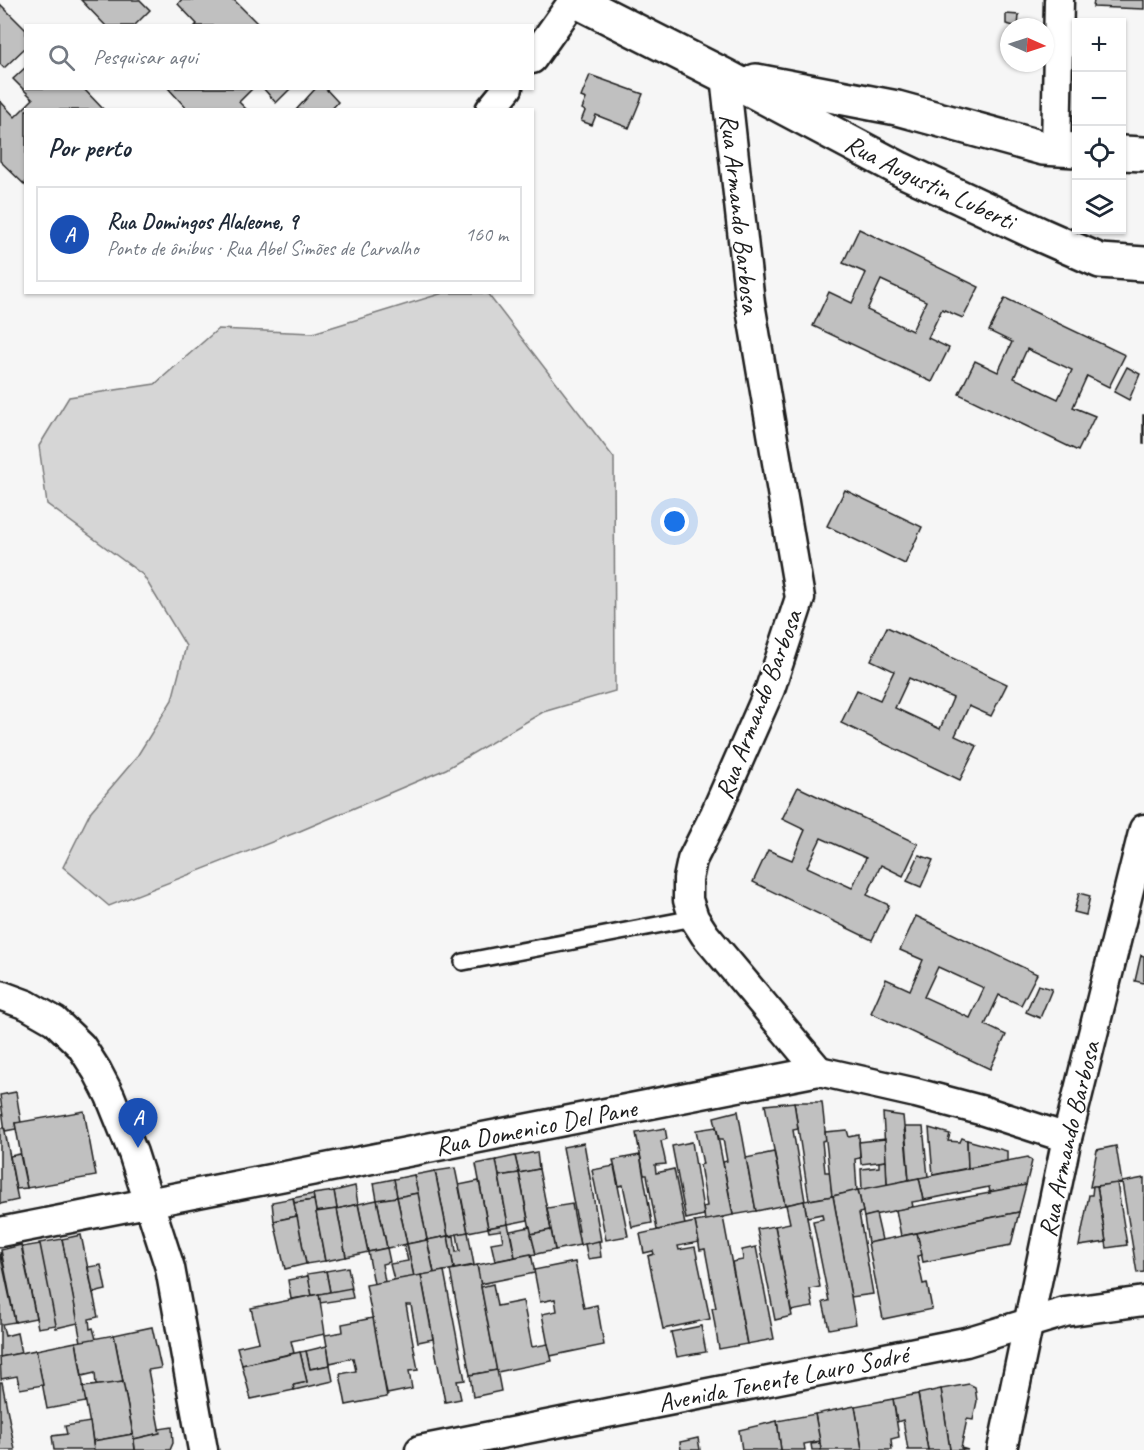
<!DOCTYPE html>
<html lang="pt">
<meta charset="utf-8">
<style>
body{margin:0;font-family:Caveat,sans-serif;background:#f6f6f7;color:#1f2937}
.controls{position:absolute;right:18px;top:18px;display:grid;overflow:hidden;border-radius:0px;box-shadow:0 2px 4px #0004}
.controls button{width:54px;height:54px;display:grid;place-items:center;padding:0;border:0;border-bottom:2px solid #e0e1e3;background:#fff;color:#1f2937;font:30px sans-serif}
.compass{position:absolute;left:1000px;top:18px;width:54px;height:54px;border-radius:50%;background:#fff;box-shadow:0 2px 4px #0004;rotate:93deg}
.you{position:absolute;left:675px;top:522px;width:21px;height:21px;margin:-15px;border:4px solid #fff;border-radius:50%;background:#1a73e8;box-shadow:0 0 0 9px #1a73e833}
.badge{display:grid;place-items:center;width:39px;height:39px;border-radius:50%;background:#d93025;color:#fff;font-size:20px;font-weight:700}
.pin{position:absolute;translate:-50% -50px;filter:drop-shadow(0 2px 3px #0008)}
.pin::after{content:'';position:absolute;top:32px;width:21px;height:18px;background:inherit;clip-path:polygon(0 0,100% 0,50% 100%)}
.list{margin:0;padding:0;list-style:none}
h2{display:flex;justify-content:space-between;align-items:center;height:78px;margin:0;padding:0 24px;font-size:26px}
h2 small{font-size:20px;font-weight:400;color:#747a83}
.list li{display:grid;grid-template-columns:39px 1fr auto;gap:18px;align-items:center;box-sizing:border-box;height:96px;margin:0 12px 12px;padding:0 12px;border:2px solid #e0e1e3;border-radius:0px}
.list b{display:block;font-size:22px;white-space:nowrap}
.list p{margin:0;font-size:20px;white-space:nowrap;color:#747a83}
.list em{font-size:20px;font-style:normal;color:#747a83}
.icon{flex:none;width:33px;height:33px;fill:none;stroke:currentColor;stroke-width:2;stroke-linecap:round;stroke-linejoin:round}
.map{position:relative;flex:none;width:1144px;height:1450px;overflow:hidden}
.search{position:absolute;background:#fff;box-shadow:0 2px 4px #0004;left:24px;top:24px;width:510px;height:66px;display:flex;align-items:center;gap:15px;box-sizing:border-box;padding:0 21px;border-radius:0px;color:#747a83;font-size:22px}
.panel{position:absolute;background:#fff;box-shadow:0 2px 4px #0004;left:24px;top:108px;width:510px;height:186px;border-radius:0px}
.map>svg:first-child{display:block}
</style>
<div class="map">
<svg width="1144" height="1450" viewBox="0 0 1144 1450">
<rect width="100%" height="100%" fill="#f6f6f6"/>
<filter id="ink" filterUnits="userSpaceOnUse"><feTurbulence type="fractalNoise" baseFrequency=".0167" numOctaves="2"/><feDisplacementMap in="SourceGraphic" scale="12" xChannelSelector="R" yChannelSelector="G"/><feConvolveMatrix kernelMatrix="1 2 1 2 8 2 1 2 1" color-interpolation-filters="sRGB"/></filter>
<g filter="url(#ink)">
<polygon fill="#d6d6d6" stroke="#797979" stroke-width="1.5" points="443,293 487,293 614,458 615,691 543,712 446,769 300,831 109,906 63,867 91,811 136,758 172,700 186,646 143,575 47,504 39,446 69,397 155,384 218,329 313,333"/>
<g fill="#c0c0c0" stroke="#1c1c1c" stroke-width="1.5" fill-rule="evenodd">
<polygon points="81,0 140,0 150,10 134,26 106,26"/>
<polygon points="181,0 234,0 260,26 195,26 197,24 178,4"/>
<polygon points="1094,0 1144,0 1144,9 1093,7"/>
<polygon points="0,4 26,30 26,47 4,68 0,64"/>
<polygon points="1006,14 1019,15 1018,27 1006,24"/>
<polygon points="26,67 26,88 83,88 104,110 26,110 26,186 0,161 0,101 15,117 33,99 13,79"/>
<polygon points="590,75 643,94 629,128 596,115 592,125 581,121 585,111 582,109 586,99 581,97"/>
<polygon points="168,88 253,88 239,102 247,110 188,110"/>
<polygon points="263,88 291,88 276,103"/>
<polygon points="316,88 325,88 338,102 331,110 296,110"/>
<path d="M859 229 979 287 963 318 942 309 928 338 949 348 932 382 813 326 829 292 852 303 866 273 843 263ZM881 280 926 301 912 331 867 310Z"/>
<path d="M1005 298 1125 355 1109 387 1087 376 1073 407 1095 416 1078 451 959 394 975 361 998 372 1012 342 989 331ZM1027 349 1072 370 1058 399 1014 378Z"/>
<polygon points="1127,367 1140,374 1129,400 1114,392"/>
<rect x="1143" y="415" width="1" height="29"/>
<polygon points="845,490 922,527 905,564 827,526"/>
<path d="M887 627 1007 684 991 716 969 706 955 736 977 746 960 780 841 723 857 690 880 700 894 671 871 660ZM909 678 953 698 940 729 895 708Z"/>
<path d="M798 787 918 844 903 876 881 865 867 895 889 905 872 940 753 882 768 850 792 860 805 830 782 819ZM821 838 866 858 852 888 807 867Z"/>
<polygon points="919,855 933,860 921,887 907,881"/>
<polygon points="1079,893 1090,896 1086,915 1074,912"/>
<path d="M916 916 1037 974 1021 1005 999 995 985 1025 1006 1035 990 1069 871 1013 886 979 910 990 923 960 900 950ZM938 967 984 988 970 1018 924 997Z"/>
<polygon points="1141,955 1144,956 1144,983 1135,981"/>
<polygon points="1038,985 1052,989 1040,1018 1026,1012"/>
<polygon points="16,1092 21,1123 15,1123 16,1129 5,1131 0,1095"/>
<polygon points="794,1102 822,1102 826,1140 822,1141 825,1172 830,1172 832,1196 809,1200"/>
<polygon points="794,1102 798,1129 793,1130 805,1201 785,1205 765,1105"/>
<polygon points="84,1111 96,1176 27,1188 15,1123"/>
<polygon points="738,1111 756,1211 733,1215 723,1162 727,1161 723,1139 719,1139 714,1117"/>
<polygon points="883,1113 903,1116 909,1180 887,1185"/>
<polygon points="716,1127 733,1215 705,1221 703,1207 707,1206 700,1165 703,1164 696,1130"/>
<polygon points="905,1127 923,1127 928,1177 909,1180"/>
<polygon points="0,1128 4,1128 5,1131 18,1200 0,1204"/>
<polygon points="665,1128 667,1139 661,1141 666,1164 655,1165 656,1173 674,1169 685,1225 657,1230 647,1175 644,1175 636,1133"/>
<polygon points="929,1128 950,1134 948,1141 960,1142 962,1138 967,1140 968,1168 933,1175"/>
<polygon points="847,1130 849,1137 859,1135 860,1158 855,1159 857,1191 832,1196 825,1132"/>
<polygon points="885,1139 886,1161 861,1164 859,1142"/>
<polygon points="967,1140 1007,1151 1007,1161 968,1168"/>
<polygon points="692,1142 704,1215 686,1219 672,1146"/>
<polygon points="584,1143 601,1241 580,1245 577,1231 579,1231 563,1147"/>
<polygon points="1116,1146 1122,1183 1090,1187 1097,1150"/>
<polygon points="537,1152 539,1169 519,1173 515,1156"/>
<polygon points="774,1152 785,1205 756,1211 746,1158"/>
<polygon points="20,1154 27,1188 16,1189 10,1156"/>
<polygon points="640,1155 652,1223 632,1227 623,1185 619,1186 613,1160"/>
<polygon points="515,1156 519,1173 499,1176 496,1160"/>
<polygon points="1028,1157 1032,1161 1026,1185 990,1192 989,1187 924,1200 919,1178"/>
<polygon points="496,1160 508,1224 488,1228 476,1164"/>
<polygon points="886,1161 887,1185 862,1190 861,1169 879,1167 879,1162"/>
<polygon points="614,1166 628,1236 606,1240 592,1170"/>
<polygon points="455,1168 468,1232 448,1236 435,1171"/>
<polygon points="539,1169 551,1230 531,1234 519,1173"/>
<polygon points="435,1171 448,1236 427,1240 414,1175"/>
<polygon points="519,1173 528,1220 508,1224 499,1176"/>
<polygon points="414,1175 418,1193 397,1197 394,1179"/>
<polygon points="919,1178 924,1200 912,1202 913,1207 864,1217 858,1190"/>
<polygon points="1144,1178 1144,1272 1137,1273 1122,1182"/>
<polygon points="394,1179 397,1197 377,1200 374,1183"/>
<polygon points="479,1181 488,1228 468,1232 459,1185"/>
<polygon points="1117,1183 1127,1245 1107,1248 1097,1186"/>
<polygon points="1026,1185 1019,1212 901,1236 896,1210 990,1193 989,1192"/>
<polygon points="355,1186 358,1204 337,1209 334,1191"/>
<polygon points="1093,1186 1097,1186 1106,1242 1079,1246 1089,1195 1092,1195"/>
<polygon points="858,1190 863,1212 859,1213 873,1294 851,1297 833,1196"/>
<polygon points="334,1191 337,1209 316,1212 313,1194"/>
<polygon points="418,1193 427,1240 407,1244 397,1197"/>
<polygon points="313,1194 314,1200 294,1203 293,1198"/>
<polygon points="833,1196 856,1324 829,1329 823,1302 829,1301 813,1221 823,1219 822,1214 807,1217 804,1201"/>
<polygon points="397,1197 407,1244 387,1248 377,1200"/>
<polygon points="293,1198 297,1216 274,1221 272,1202"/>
<polygon points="314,1200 325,1261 306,1264 294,1203"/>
<polygon points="377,1200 387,1248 368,1252 358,1204"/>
<polygon points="804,1201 820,1287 810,1289 813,1307 791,1311 775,1226 790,1223 786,1205"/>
<polygon points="358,1204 368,1252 346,1257 337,1209"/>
<polygon points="572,1204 580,1245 555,1250 547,1208"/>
<polygon points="337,1209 346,1257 325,1261 316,1212"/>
<polygon points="1019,1212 1011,1245 923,1262 917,1233"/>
<polygon points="876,1214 882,1240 868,1243 864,1217"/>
<polygon points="297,1216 306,1264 285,1269 274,1221"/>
<polygon points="723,1217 747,1344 719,1349 712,1308 716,1308 705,1249 700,1250 695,1222"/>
<polygon points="695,1222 699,1242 678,1246 679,1250 695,1247 710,1319 663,1329 648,1256 654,1254 653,1251 644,1253 640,1234"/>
<polygon points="508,1224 515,1257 495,1261 491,1243 503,1241 501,1230 489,1232 488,1228"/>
<polygon points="775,1226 792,1316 775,1320 757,1229"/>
<polygon points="530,1227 536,1254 515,1257 510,1231"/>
<polygon points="551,1230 555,1250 536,1254 531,1234"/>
<polygon points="468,1232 474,1265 454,1269 448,1237 454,1236 456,1252 460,1251 457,1234"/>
<polygon points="917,1233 922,1255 917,1256 923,1284 927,1283 932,1309 883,1319 868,1243"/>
<polygon points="81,1235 98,1317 89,1319 90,1329 93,1328 96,1339 81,1342 62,1239"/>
<polygon points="448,1236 454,1269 434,1273 427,1240"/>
<polygon points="62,1239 78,1323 56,1328 39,1243"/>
<polygon points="427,1240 434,1273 414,1277 407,1244"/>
<polygon points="599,1241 601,1257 588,1259 585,1244"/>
<polygon points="40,1244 56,1325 38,1328 22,1247"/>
<polygon points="407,1244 414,1277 394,1280 390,1264 408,1261 404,1245"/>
<polygon points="21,1245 36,1318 15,1322 1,1250"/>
<polygon points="756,1247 774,1339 747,1344 732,1262 743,1260 742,1250"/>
<polygon points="387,1248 390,1262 382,1264 385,1282 374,1284 368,1252"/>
<polygon points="0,1252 15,1322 2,1324 5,1336 17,1333 21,1353 0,1357"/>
<polygon points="531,1254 535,1273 480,1284 477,1265"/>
<polygon points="575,1262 584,1308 597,1305 604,1345 550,1356 542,1314 557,1311 555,1299 540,1302 534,1270"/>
<polygon points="101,1265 106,1290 93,1293 88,1267"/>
<polygon points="477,1265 497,1370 470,1375 450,1270"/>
<polygon points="348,1267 352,1289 330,1292 326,1271"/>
<polygon points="326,1271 330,1292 312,1296 307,1274"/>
<polygon points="444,1271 465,1380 457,1381 461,1399 445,1402 421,1275"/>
<polygon points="421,1275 433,1339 418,1342 411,1305 406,1305 418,1370 409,1371 412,1389 387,1394 366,1285"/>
<polygon points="308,1276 312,1296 291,1299 288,1280"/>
<polygon points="493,1284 497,1306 523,1301 532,1347 548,1344 552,1361 497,1372 481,1287"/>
<polygon points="351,1288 353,1298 320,1303 319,1294"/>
<polygon points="319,1294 325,1334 291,1341 294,1353 242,1365 237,1347 259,1342 251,1308"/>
<polygon points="373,1318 387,1397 346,1405 340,1374 356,1371 353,1358 330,1363 325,1335 343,1332 342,1324"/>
<polygon points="701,1326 706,1352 677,1357 671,1332"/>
<polygon points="152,1327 161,1368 148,1370 160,1433 134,1439 114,1335"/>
<polygon points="114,1335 123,1382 99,1386 96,1385 95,1373 82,1376 76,1342"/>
<polygon points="76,1342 86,1402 47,1409 36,1350"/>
<polygon points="327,1346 330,1365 310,1369 306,1351"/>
<polygon points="36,1350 43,1385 20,1389 17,1376 1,1379 0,1357"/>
<polygon points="306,1351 310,1369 330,1365 333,1381 294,1390 293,1385 307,1382 300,1352"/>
<polygon points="300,1352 307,1382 293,1385 294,1390 251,1399 242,1365"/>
<polygon points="497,1370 501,1391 473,1397 470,1375"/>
<polygon points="0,1382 2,1382 15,1450 0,1450"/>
<polygon points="123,1382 133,1434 93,1441 83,1387"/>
<polygon points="969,1384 975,1387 977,1401 973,1420 967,1419 961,1448 968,1450 950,1450 941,1389"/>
<polygon points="941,1389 950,1450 928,1450 918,1394"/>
<polygon points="918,1394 928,1450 908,1450 903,1420 897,1422 893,1399"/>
<polygon points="893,1399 899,1437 891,1439 892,1450 862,1450 855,1406"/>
<polygon points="855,1406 862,1450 821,1450 815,1414"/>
<polygon points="815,1414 820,1441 804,1444 805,1450 781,1450 777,1421"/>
<polygon points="777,1421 781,1450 742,1450 739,1430"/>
<polygon points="90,1422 94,1450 54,1450 52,1436 67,1434 65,1426"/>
<polygon points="172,1427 173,1443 170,1450 135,1450 134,1439 160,1433 159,1429"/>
<polygon points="133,1434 135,1450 94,1450 93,1441"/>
<polygon points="698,1438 700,1450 681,1450 680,1442"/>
<polygon points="820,1443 821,1450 812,1450 811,1444"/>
</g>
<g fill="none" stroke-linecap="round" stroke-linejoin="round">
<g stroke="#1c1c1c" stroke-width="20">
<polyline id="lane" points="463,962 694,918"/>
</g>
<g stroke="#1c1c1c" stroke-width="33">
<g id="street">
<polyline points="532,59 574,0"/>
<path id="s1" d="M725 76 750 303 800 598 770 689 715 814 692 860 688 879V900L694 918 705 935 819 1071"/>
<polyline points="490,110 508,88"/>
<polyline points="1056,149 1059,0"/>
<polyline points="0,995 27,1005 55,1021 81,1046 97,1071 110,1096 133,1153 170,1268 203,1450"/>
<path id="s2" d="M0 1232 819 1071 916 1093 984 1111 1067 1138"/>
<path id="s3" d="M420 1450 966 1342 1065 1312 1144 1301"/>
<path id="s4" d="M1002 1450 1067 1138 1144 829"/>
</g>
</g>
<g stroke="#1c1c1c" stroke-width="38">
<g id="secondary">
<path id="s5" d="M575 0 725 76 900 169 1041 235 1100 261 1144 264"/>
<polyline points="756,81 897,108 1043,148 1076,150"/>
<polyline points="1122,153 1144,154"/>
</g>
</g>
<use href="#lane" stroke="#fff" stroke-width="15"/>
<use href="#street" stroke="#fff" stroke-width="28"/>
<use href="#secondary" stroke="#fff" stroke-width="33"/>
</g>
</g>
<g text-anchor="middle" stroke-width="4.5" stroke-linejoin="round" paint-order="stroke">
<g font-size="26" fill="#1c1c1c" stroke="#fff">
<text dy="9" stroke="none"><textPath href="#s5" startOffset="399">Rua Augustin Luberti</textPath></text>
<text dy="9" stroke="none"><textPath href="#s1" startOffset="138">Rua Armando Barbosa</textPath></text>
<text transform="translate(758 704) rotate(-69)" y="9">Rua Armando Barbosa</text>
<text dy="9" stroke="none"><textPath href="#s2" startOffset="546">Rua Domenico Del Pane</textPath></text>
<text dy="9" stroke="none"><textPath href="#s4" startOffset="318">Rua Armando Barbosa</textPath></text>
<text dy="9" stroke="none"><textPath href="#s3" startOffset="370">Avenida Tenente Lauro Sodré</textPath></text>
</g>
</g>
</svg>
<div class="controls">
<button>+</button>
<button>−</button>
<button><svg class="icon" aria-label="locate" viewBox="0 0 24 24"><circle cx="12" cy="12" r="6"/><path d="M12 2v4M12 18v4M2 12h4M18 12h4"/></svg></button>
<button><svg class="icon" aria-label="layers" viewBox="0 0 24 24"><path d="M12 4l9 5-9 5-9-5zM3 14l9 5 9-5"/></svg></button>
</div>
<svg class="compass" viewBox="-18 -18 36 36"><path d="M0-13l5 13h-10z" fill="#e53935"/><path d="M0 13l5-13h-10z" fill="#747a83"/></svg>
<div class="you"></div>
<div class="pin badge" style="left:138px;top:1148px;background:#1a4fb4">A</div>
<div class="search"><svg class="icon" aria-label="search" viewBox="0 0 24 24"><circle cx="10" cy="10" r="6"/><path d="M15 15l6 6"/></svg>Pesquisar aqui</div>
<section class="panel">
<h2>Por perto<small></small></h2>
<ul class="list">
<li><span class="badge" style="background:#1a4fb4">A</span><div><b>Rua Domingos Alaleone, 9</b><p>Ponto de ônibus · Rua Abel Simões de Carvalho</p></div><em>160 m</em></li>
</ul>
</section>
</div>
